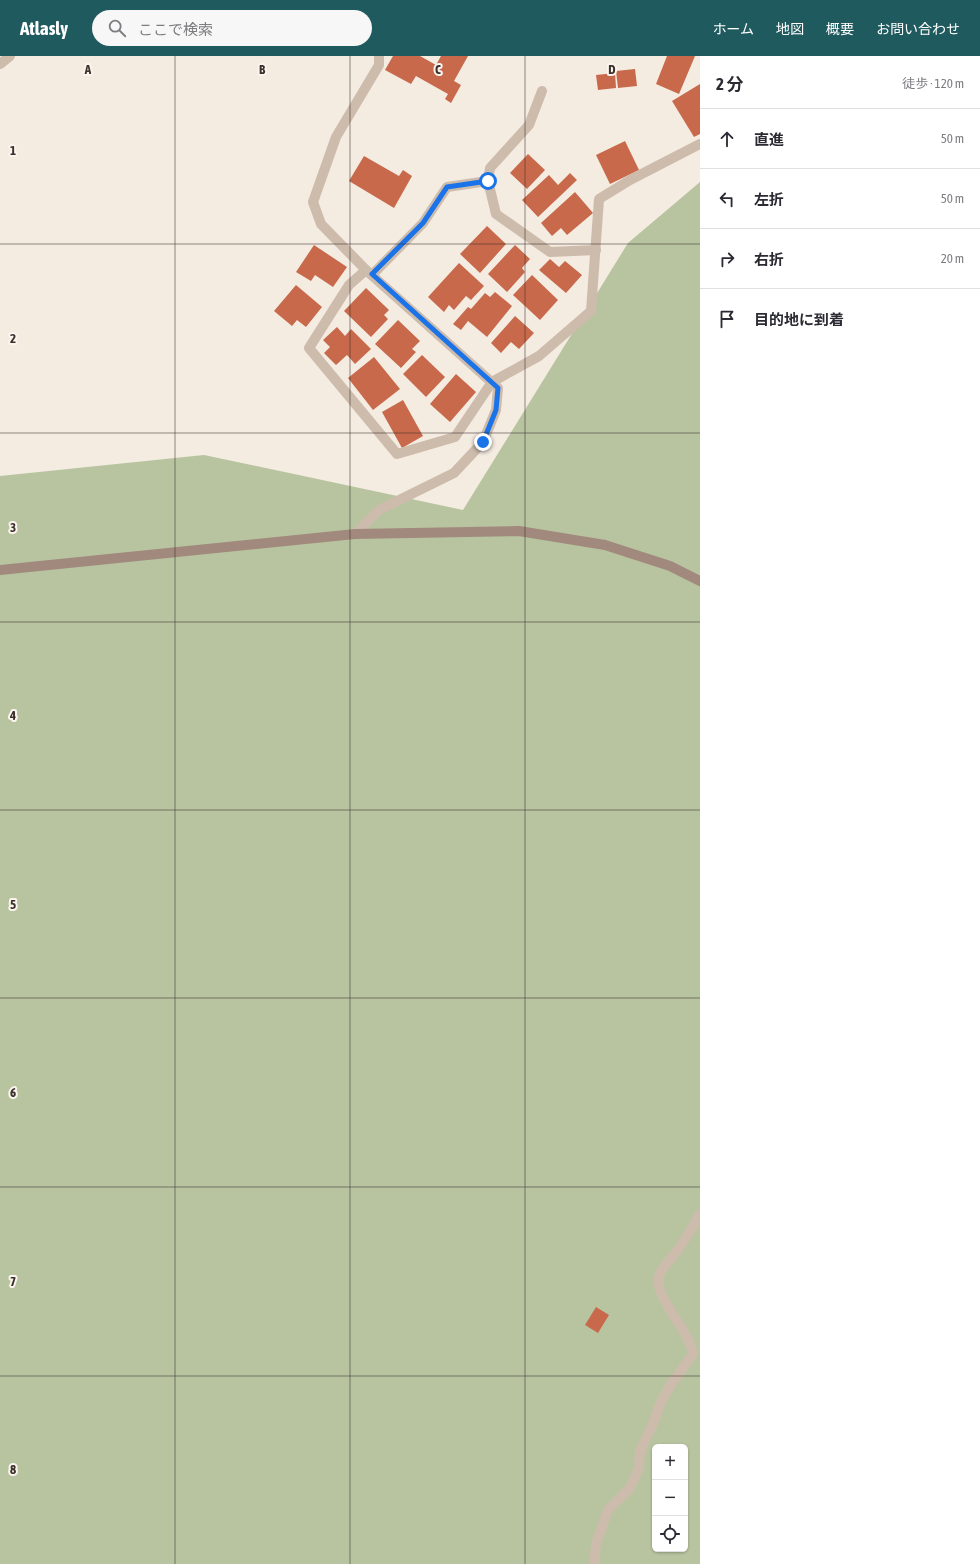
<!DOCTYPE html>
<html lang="ja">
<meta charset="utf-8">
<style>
body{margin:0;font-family:"Asap Condensed","Noto Sans JP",sans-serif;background:#f7f7f7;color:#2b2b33}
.controls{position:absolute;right:12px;bottom:12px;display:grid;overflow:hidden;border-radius:6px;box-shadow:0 1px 3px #0004}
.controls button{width:36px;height:36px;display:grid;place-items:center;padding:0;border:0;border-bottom:1px solid #e1e1e2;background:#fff;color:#2b2b33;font:20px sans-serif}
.stop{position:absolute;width:12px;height:12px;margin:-9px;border:3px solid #1a73e8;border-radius:50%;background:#fff}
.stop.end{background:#1a73e8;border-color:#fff;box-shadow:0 1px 4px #0008}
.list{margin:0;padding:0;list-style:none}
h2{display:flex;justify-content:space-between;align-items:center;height:52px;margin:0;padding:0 16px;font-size:17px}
h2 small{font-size:13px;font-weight:400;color:#7c7c81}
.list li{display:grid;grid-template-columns:26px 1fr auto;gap:12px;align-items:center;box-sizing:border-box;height:60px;padding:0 16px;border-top:1px solid #e1e1e2}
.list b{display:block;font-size:15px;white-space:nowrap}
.list em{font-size:13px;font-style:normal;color:#7c7c81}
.icon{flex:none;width:22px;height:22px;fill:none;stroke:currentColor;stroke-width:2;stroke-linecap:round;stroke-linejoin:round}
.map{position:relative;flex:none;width:700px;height:1508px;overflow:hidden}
header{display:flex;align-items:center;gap:24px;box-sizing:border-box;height:56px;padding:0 20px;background:#1f5a5e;color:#fff}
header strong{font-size:19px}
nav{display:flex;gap:22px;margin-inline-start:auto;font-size:14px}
.search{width:280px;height:36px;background:#f7f7f7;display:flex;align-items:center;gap:10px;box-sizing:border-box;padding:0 14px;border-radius:22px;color:#7c7c81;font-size:15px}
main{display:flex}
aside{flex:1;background:#fff}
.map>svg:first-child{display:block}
</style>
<header>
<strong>Atlasly</strong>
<div class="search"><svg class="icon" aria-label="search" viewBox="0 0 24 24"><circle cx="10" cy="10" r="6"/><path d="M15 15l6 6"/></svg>ここで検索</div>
<nav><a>ホーム</a><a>地図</a><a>概要</a><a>お問い合わせ</a></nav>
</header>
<main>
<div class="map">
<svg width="700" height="1508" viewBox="0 0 700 1508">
<rect width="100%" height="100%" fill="#f4ebe1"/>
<path fill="#b8c4a0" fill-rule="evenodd" d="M700 126V1508H0V420L204 399 463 454 628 187ZM655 1391H685V1493H655Z"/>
<g fill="#c8694b">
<polygon points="393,0 420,0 436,9 441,0 468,0 454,25 461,29 451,47 445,43 448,38 416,20 411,28 385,14"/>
<polygon points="667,0 695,0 679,38 656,28"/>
<polygon points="635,13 637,30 618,32 616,15"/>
<polygon points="615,17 616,32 598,34 596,19"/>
<polygon points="700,28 700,78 694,81 672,45"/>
<polygon points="625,85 639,114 610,128 596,99"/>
<polygon points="528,98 545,114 527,133 510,117"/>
<polygon points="364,100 399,120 403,114 412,120 394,152 349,125"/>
<polygon points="570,117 577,124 538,161 522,144 549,119 558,129"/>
<polygon points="575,136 593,157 567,179 561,172 552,180 541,167"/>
<polygon points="487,170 506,188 480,217 460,198"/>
<polygon points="314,189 347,211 333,231 315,219 311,225 296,216"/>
<polygon points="515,189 530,203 522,212 525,216 507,236 488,218"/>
<polygon points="550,203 559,211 565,205 582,219 566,237 539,214"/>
<polygon points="459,207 484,230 471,244 466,240 454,254 449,249 444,256 428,241"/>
<polygon points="532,219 558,244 540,264 513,239"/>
<polygon points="296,229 322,251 306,271 297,264 292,270 274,255"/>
<polygon points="366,232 389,254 384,259 388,263 371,281 344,255"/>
<polygon points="495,236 512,250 487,281 468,265 461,274 453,268 468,251 471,253 485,237 490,241"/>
<polygon points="515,260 534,277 519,293 511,286 501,297 491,287"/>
<polygon points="398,264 420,285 412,293 416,296 401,312 375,288"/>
<polygon points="337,271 345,280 351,273 371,293 355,308 347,299 336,309 324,297 330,291 323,284"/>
<polygon points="422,299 445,321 426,341 403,318"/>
<polygon points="374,301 400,333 373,354 348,322"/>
<polygon points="456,318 476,336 450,366 430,348"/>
<polygon points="403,344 423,380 402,392 382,356"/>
<polygon points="596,1251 609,1259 598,1277 585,1269"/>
</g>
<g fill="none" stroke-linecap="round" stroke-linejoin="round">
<g stroke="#cdbbac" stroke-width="10">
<polyline points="0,8 10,0"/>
<polyline points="542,35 529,69 490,112 488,125 496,158 550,196 596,194"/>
<polyline points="366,214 349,229 309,292 397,398 455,381 492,326 539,300 591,255 599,143 630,124 700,88"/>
<polyline points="372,219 423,167 447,131 488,125"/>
<polyline points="355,478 379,454 454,417 483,386 496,354 498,332 366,214 321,168 313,146 336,81 379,9 379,0"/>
<path d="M594 1508 596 1488 608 1454 630 1432 639 1412 640 1395 652 1370 661 1346 670 1330 693 1298C690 1282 679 1269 671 1255 665 1246 656 1230 659 1220 662 1210 671 1203 677 1195 685 1183 693 1171 700 1158"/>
</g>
<polyline stroke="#a18a7d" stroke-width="10" points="0,514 355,478 519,475 605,489 670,510 700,525"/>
</g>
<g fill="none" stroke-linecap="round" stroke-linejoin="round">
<polyline stroke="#1a73e8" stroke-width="5" points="483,386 496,354 498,332 372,218 423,167 447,131 488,125"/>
</g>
<path fill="none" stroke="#3b302b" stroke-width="1" stroke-opacity="0.55" d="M175 0V1508M350 0V1508M525 0V1508M0 188H700M0 377H700M0 566H700M0 754H700M0 942H700M0 1131H700M0 1320H700"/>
<g font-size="13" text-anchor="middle" font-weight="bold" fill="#3b302b" stroke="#fbf5ee" stroke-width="4" stroke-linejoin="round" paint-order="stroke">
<text x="88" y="18">A</text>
<text x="262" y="18">B</text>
<text x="438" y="18">C</text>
<text x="612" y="18">D</text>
<text x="13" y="99">1</text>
<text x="13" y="287">2</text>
<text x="13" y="476">3</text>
<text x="13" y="664">4</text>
<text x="13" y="853">5</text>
<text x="13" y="1041">6</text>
<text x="13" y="1230">7</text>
<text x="13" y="1418">8</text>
</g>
</svg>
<div class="controls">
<button>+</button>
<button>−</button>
<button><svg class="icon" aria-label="locate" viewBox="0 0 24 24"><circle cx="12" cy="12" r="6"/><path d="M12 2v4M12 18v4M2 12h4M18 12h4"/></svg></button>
</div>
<div class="stop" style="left:488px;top:125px"></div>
<div class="stop end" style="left:483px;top:386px"></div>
</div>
<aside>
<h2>2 分<small>徒歩 · 120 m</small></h2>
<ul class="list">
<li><svg class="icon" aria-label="ahead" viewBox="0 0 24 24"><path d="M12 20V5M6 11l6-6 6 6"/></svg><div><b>直進</b></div><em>50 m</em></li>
<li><svg class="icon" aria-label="left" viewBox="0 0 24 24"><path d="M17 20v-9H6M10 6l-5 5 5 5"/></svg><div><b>左折</b></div><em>50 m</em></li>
<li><svg class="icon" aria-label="right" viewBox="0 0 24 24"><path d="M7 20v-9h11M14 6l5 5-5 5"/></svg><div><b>右折</b></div><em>20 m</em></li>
<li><svg class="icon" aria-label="arrive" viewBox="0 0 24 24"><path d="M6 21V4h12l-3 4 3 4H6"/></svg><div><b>目的地に到着</b></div></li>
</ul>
</aside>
</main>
